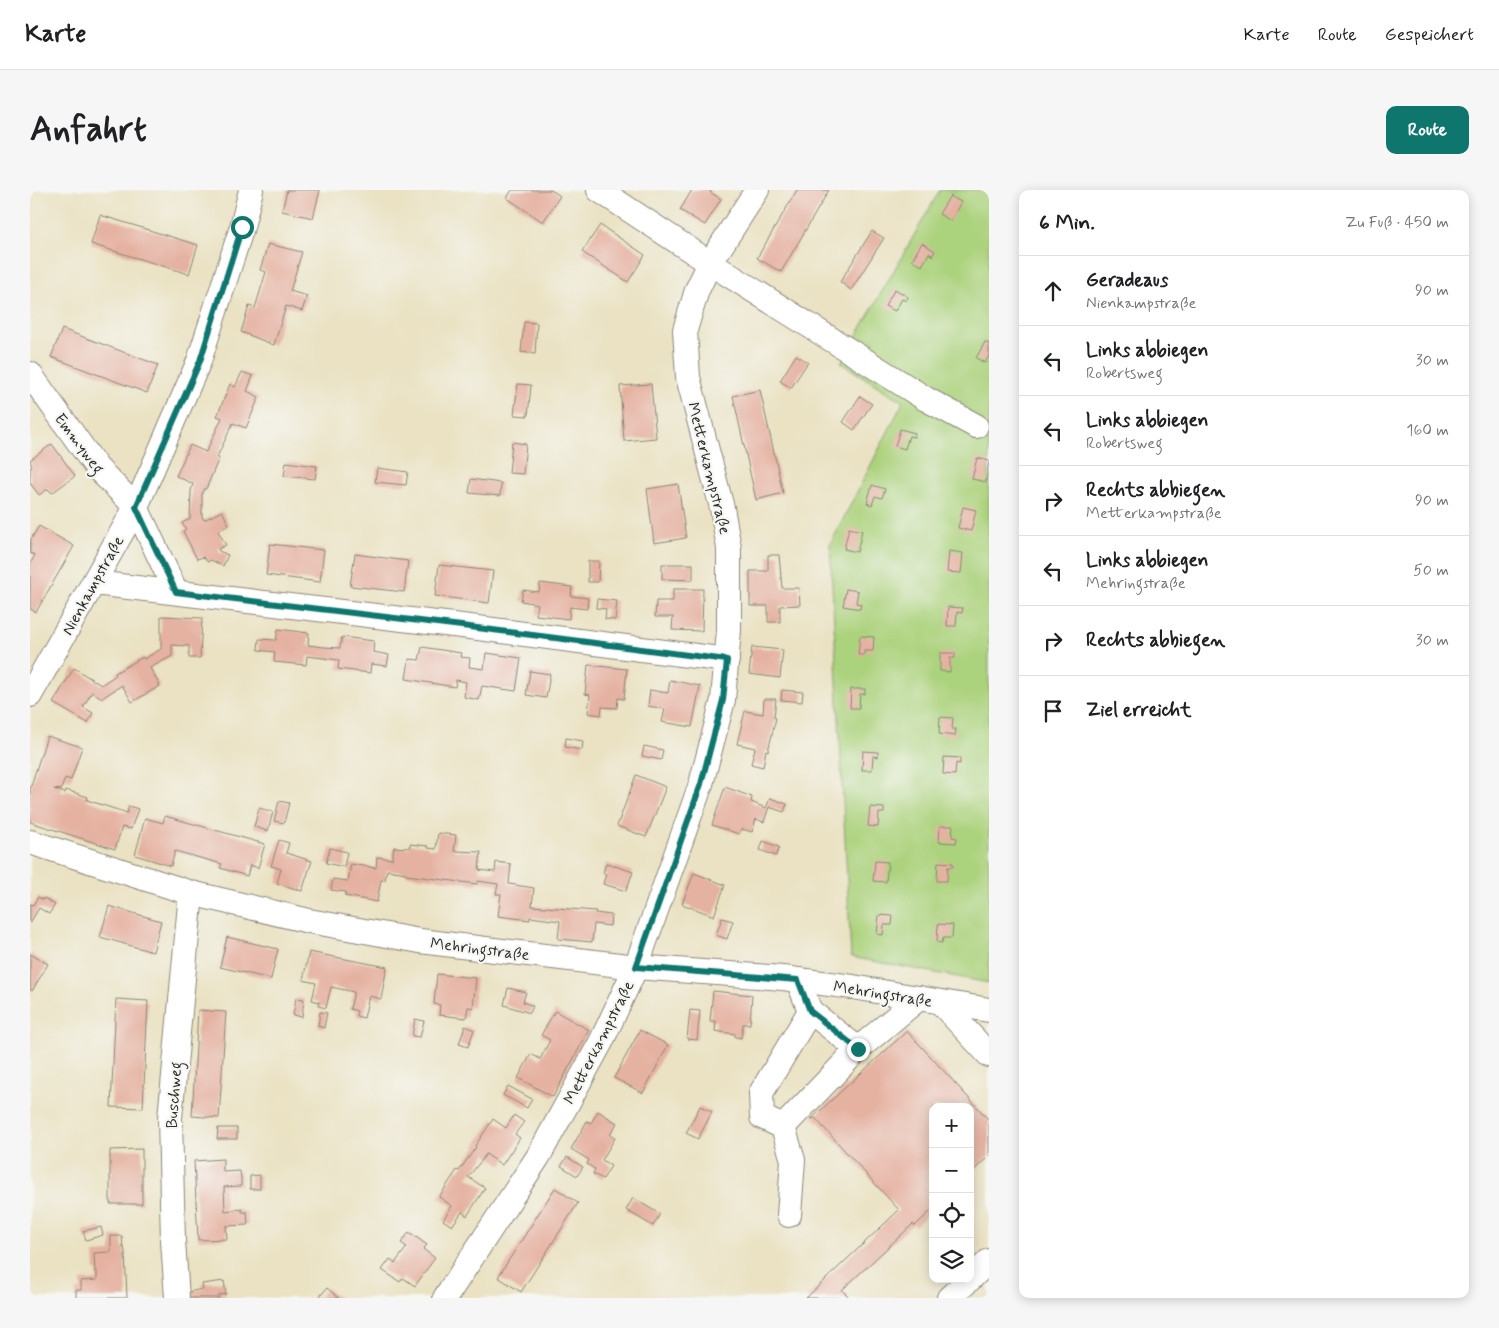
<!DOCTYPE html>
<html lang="de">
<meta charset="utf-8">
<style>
body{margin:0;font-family:Mynerve,sans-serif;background:#f6f6f6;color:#202124}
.controls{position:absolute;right:15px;bottom:15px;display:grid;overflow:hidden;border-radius:10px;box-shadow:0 2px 12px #0003}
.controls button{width:45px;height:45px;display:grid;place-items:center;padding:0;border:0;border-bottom:1px solid #e0e0e0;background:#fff;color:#202124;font:25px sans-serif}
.stop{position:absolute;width:15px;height:15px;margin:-11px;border:4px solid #0f766e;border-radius:50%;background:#fff}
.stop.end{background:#0f766e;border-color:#fff;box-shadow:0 1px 5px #0008}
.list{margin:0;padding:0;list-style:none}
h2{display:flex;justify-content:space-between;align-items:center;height:65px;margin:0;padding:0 20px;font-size:21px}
h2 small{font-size:16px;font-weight:400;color:#757577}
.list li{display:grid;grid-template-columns:32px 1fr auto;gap:15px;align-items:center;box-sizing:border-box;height:70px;padding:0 20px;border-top:1px solid #e0e0e0}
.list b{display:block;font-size:19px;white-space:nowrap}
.list p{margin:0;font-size:16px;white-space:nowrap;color:#757577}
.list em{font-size:16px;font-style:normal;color:#757577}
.icon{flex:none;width:28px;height:28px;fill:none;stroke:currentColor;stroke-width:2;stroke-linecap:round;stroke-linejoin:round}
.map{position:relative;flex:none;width:959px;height:1108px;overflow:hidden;border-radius:10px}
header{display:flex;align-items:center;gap:30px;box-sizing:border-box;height:70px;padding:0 25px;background:#fff;border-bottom:1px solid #e0e0e0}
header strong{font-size:24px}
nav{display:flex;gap:28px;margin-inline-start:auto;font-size:18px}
.intro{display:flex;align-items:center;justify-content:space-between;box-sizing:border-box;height:120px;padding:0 30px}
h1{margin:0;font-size:35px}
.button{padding:12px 22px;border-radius:10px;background:#0f766e;color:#fff;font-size:18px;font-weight:700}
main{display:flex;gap:30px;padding:0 30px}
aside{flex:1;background:#fff;border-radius:10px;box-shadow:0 2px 12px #0003}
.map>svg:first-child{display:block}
</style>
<header>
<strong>Karte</strong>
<nav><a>Karte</a><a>Route</a><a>Gespeichert</a></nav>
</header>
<div class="intro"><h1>Anfahrt</h1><a class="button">Route</a></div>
<main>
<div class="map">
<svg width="959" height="1108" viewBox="0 0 959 1108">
<rect width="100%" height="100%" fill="#f6f6f2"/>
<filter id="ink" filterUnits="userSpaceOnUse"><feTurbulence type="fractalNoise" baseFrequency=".02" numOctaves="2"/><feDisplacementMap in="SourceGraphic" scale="10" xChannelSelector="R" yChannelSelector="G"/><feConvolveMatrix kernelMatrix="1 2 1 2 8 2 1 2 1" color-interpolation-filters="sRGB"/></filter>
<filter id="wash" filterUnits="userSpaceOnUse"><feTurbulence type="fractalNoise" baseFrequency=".0096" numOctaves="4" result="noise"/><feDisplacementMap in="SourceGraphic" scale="20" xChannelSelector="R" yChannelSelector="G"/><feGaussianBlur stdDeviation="1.12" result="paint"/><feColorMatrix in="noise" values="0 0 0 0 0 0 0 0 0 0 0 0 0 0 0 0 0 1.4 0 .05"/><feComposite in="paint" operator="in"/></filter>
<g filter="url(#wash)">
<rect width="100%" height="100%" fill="#eae2c3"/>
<polygon fill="#abd27c" stroke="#6b7e54" points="910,0 959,0 959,793 821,767 800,355 873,212 811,173"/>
<g id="blocks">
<g fill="#e5b1a0">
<polygon points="257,0 290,0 283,28 252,21"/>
<polygon points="482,0 521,0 530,6 513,32 477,8"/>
<polygon points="662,0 681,0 680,2 691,9 675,35 650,20"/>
<polygon points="767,0 799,0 751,82 727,68"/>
<polygon points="920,6 931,12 921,31 909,24"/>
<polygon points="70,25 168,55 159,84 61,54"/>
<polygon points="570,35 615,65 598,92 552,62"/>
<polygon points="842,41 854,48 821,100 810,92"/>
<polygon points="892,53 905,61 902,66 899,63 892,76 882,70"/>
<polygon points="238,54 272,62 260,101 277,106 272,121 256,116 244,155 211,142 219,116 225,118 236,82 230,80"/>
<polygon points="865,99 878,107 876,111 872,109 865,121 855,116"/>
<polygon points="494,132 507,133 505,164 491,162"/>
<polygon points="32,139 128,175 117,203 21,167"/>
<polygon points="955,152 959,154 959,166 955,173 946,168"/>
<polygon points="766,165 778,172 761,198 750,191"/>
<polygon points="212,182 223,186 217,201 229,207 216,238 203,233 187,267 189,268 176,299 174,299 172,304 172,327 174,330 192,321 199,335 188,341 196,355 188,359 189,361 198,365 193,376 181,370 178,372 173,367 167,369 153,341 156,339 152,333 160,329 161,301 163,294 146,286 160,255 176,262 192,228 187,226 200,194 205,197"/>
<polygon points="488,194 501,195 498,226 484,225"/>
<polygon points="621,194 626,248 594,251 590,196"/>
<polygon points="730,200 753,303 726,310 703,206"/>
<polygon points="830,206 842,214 824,240 813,232"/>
<polygon points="870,239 885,243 884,247 879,246 875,259 865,256"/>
<polygon points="482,252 496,254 493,284 479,283"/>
<polygon points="22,254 45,286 22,303 18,299 9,305 0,293 0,278 2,277 0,270"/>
<polygon points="947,268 959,271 956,292 942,289"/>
<polygon points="256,272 287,276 285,289 254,286"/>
<polygon points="347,278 378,282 376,295 345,292"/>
<polygon points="441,289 471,293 470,306 439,303"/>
<polygon points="648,294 656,348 624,353 617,299"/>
<polygon points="842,295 855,299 852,308 845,306 842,315 837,313"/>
<polygon points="933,317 946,320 941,341 928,338"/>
<polygon points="9,336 44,356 6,422 0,419 0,374 5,365 0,363 0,351"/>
<polygon points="819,338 832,341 827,362 814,359"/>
<polygon points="240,354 294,360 290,392 236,385"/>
<polygon points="919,361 933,363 931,383 917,382"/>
<polygon points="325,364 378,371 374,402 320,396"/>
<polygon points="738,365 749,365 752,398 769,398 770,415 750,416 750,432 738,432 738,416 720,416 720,381 738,381"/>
<polygon points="558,371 569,371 568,392 558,392"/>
<polygon points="632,374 663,374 663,390 632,389"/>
<polygon points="409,375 463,381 459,413 405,406"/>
<polygon points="510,393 542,397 541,406 558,408 557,419 540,417 539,429 506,425 508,414 491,411 493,400 509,402"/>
<polygon points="643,399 673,399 672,441 642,440 643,427 625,427 626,411 643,411"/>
<polygon points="816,399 828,401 826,413 831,414 830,419 813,416"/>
<polygon points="567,409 587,411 585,430 575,429 576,419 566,418"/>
<polygon points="918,417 933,418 932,423 927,422 926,436 917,436"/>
<polygon points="131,426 172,428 170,468 159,468 159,456 142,455 142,466 120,478 130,496 102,512 92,495 72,508 62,502 53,517 63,523 58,533 23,513 44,478 71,495 86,485 85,483 113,467 114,469 131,459"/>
<polygon points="248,439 279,443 278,455 294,457 310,458 312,447 344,451 343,462 359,465 357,476 341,474 340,483 308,479 309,470 277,466 276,475 244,472 245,462 228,460 229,449 246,450"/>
<polygon points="830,446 844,447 843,461 834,461 834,465 828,465"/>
<polygon points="392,457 431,463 430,467 440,468 439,477 454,479 456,463 491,468 486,501 452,496 449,510 434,507 436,492 426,490 425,497 376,489 379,469 389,470"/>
<polygon points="722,457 753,460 750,488 719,484"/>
<polygon points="910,463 925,463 925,468 920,468 920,482 910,481"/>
<polygon points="558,475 597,479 594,509 588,508 587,518 572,517 571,525 558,523 560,505 555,504"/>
<polygon points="500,481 520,484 516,508 496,505"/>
<polygon points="640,490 670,496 662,537 632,532 635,519 618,516 620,500 638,503"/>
<polygon points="821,499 835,499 835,504 830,504 829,518 820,518"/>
<polygon points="752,500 773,502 772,512 751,510"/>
<polygon points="734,509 746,509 744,527 746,528 738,561 736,560 733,577 721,574 725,558 707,554 715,521 733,524"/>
<polygon points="910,527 923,528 922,539 926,539 925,546 909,544"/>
<polygon points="17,546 52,557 41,590 35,588 31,600 24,599 35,603 36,600 58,607 57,610 97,623 99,616 108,619 101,639 92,637 85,659 0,632 0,599"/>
<polygon points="536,548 553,551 552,560 535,557"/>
<polygon points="614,556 633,560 631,570 612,566"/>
<polygon points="833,561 848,562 848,567 843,566 842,580 832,580"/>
<polygon points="914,567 930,568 930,574 926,573 925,585 913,584"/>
<polygon points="606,585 636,597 616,647 587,636"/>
<polygon points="695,597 722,607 721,612 736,618 740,608 757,614 754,622 739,617 734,632 726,629 722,642 712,639 709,644 682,635"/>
<polygon points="249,611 259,613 254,633 244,631"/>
<polygon points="840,617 854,618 854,623 849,623 848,637 838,636"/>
<polygon points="229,618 243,622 238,641 224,637"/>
<polygon points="135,626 235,654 228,678 220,675 217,686 190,678 192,674 145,661 141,676 105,665 115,628 133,633"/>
<polygon points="910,636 923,636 922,647 927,648 926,653 909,652"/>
<polygon points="408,643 426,645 424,661 451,662 449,680 465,682 466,672 481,674 479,694 504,698 502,716 566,721 565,723 581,725 580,736 564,734 562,752 528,749 530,731 500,727 500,730 468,726 471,704 466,704 468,694 448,691 447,694 376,685 376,683 357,680 355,690 351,690 347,712 315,706 316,702 301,700 303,689 318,691 321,674 346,678 347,667 362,669 364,657 379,658 380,654 398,656 398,658 406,659"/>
<polygon points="249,650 259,653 256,663 282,671 272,701 247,693 251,679 241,676"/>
<polygon points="733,651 749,657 746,666 730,660"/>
<polygon points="300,658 317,662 314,677 296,673"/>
<polygon points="845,671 858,672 856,692 843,691"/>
<polygon points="908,672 923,673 923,677 918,677 917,691 907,691"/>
<polygon points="576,673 603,682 596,701 573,694 576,684 573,683"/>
<polygon points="664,683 695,695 684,726 652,714"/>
<polygon points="8,707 13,710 14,708 25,715 19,724 9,718 0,733 0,714 3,715"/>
<polygon points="79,716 131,731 123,762 70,747"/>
<polygon points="849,725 863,726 862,735 854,735 853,745 847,744"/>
<polygon points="692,728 703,731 697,749 686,745"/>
<polygon points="908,734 923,735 922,748 913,748 912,753 907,752"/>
<polygon points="197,747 248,759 241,789 190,777"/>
<polygon points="279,762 357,777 351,809 339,806 334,828 326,826 327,821 320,819 324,802 301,797 296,818 288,816 289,812 282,810 286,793 273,790"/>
<polygon points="0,764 18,774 2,801 0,799"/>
<polygon points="407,784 446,788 443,818 438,817 436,828 409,825 410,815 404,814"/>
<polygon points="478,798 496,802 493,812 503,816 500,823 474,815"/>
<polygon points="683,801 722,805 720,834 713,834 711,848 705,847 705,844 685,841 686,831 680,831"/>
<polygon points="266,808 274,809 272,827 263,825"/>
<polygon points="86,809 118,811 113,918 81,917"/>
<polygon points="168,820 196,822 189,928 162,926"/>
<polygon points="660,820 670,821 667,850 657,849"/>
<polygon points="525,821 559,840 523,907 488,888 501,864 510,869 515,860 520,850 511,845"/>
<polygon points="290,822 297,823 294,838 288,836"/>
<polygon points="385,829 394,831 390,847 382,846"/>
<polygon points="435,836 444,840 438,857 429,854"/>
<polygon points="610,840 638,855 613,903 584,888"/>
<polygon points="877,841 959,930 959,966 940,984 940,917 903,917 903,1019 885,1036 883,1034 812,1100 820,1108 776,1108 869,1020 785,928 781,929"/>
<polygon points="478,896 502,909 497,918 473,905"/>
<polygon points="670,916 682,922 668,949 656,943"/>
<polygon points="568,921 587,933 580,945 585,948 572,970 581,976 573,989 563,984 565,979 557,974 559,970 541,959 557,931 561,933"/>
<polygon points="484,925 494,932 485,944 490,948 472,975 456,964 451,971 438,987 455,998 437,1026 432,1022 422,1036 413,1030 422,1016 409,1007 427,980 429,981 446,957 445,956 463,929 476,938"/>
<polygon points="188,938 207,938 207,949 187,949"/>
<polygon points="112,959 112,1014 80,1014 80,960"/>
<polygon points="537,967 553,977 547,986 531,976"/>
<polygon points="193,969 193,982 210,981 211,988 211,996 194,997 195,1021 212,1019 212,1022 217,1022 218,1035 196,1036 197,1049 168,1050 164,971"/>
<polygon points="230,985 230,999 220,999 220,986"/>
<polygon points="525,998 548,1013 491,1102 468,1087"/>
<polygon points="603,1008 630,1024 623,1036 596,1020"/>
<polygon points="71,1037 73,1045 56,1050 53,1041"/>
<polygon points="379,1042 397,1055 393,1059 405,1068 385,1096 373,1088 370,1092 352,1080 360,1069 365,1073 377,1057 371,1053"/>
<polygon points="81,1046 92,1046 93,1058 94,1057 95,1062 97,1108 46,1108 46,1100 51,1100 51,1091 67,1090 67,1081 65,1082 64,1063 81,1062"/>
<polygon points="194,1091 196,1104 189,1105 189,1108 159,1108 158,1102 173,1099 172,1094"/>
<polygon points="297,1098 309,1108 293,1108 290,1106"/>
</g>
</g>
</g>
<g filter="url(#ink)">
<use href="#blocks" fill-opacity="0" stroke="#8a8677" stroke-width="1"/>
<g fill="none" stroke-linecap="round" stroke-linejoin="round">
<g stroke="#8a8677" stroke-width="26">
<g id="minor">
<polyline points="569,0 680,73 896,209 946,236"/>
<polyline points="0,184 67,278 106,317 146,402"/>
<polyline points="64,393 432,436 697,470"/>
<polyline points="0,505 106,317 169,171 212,37 221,0"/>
<polyline points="0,652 161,703 279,731 390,751 606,777 753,788 823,797 959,820"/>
<polyline points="910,812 959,865"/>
<polyline points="828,859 889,808"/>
<polyline points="753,937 732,927 731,903 780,821"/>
<polyline points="759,1025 763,970 753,937 828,859 780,821 768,790"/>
<polyline points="940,1089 959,1071"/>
<polyline points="147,1108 143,1051 140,928 161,703"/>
<polyline points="415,1108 508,967 571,852 606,777 671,594 693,510 699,440 699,358 692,318 658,187 655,140 667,100 680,73 727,0"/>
<polyline points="919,1108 940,1089"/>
</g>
</g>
<use href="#minor" stroke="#fff" stroke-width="24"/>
</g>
</g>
<g fill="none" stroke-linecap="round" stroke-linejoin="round" filter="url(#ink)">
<polyline stroke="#0f766e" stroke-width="6" points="212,37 170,171 106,317 146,402 432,436 697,470 693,510 671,594 606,777 768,790 780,821 828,859"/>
</g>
<g text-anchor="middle" stroke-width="4.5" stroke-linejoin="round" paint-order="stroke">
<g font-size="16" fill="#2b2b2b" stroke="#f6f6f2">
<text transform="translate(50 253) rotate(53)" y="6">Emmyweg</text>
<text transform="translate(680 278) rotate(76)" y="6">Metterkampstraße</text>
<text transform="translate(62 395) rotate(-61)" y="6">Nienkampstraße</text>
<text transform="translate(450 758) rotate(7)" y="6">Mehringstraße</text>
<text transform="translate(853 803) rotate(9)" y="6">Mehringstraße</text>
<text transform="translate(568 852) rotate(-63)" y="6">Metterkampstraße</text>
<text transform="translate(143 905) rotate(-86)" y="6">Buschweg</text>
</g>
</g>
</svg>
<div class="controls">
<button>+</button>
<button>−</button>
<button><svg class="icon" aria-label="locate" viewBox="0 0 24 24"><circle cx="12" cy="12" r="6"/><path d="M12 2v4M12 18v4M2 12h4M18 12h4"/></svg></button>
<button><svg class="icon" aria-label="layers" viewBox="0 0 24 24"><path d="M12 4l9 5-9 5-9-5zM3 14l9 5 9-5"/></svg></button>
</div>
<div class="stop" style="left:212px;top:37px"></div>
<div class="stop end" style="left:828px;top:859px"></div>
</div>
<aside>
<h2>6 Min.<small>Zu Fuß · 450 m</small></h2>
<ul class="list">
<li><svg class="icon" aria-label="ahead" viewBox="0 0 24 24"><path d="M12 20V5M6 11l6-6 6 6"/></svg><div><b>Geradeaus</b><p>Nienkampstraße</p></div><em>90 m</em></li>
<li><svg class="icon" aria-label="left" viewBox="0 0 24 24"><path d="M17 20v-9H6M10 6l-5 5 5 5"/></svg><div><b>Links abbiegen</b><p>Robertsweg</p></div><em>30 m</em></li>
<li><svg class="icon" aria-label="left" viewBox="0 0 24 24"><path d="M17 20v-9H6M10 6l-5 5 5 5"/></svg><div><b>Links abbiegen</b><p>Robertsweg</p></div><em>160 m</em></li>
<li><svg class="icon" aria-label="right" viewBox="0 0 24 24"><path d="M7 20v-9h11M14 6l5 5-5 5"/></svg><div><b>Rechts abbiegen</b><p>Metterkampstraße</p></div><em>90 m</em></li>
<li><svg class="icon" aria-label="left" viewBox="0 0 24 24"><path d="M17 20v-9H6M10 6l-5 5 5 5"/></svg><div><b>Links abbiegen</b><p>Mehringstraße</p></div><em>50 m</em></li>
<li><svg class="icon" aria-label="right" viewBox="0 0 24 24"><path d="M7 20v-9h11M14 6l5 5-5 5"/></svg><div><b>Rechts abbiegen</b></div><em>30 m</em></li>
<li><svg class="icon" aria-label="arrive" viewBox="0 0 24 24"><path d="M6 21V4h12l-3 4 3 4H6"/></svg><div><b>Ziel erreicht</b></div></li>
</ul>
</aside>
</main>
